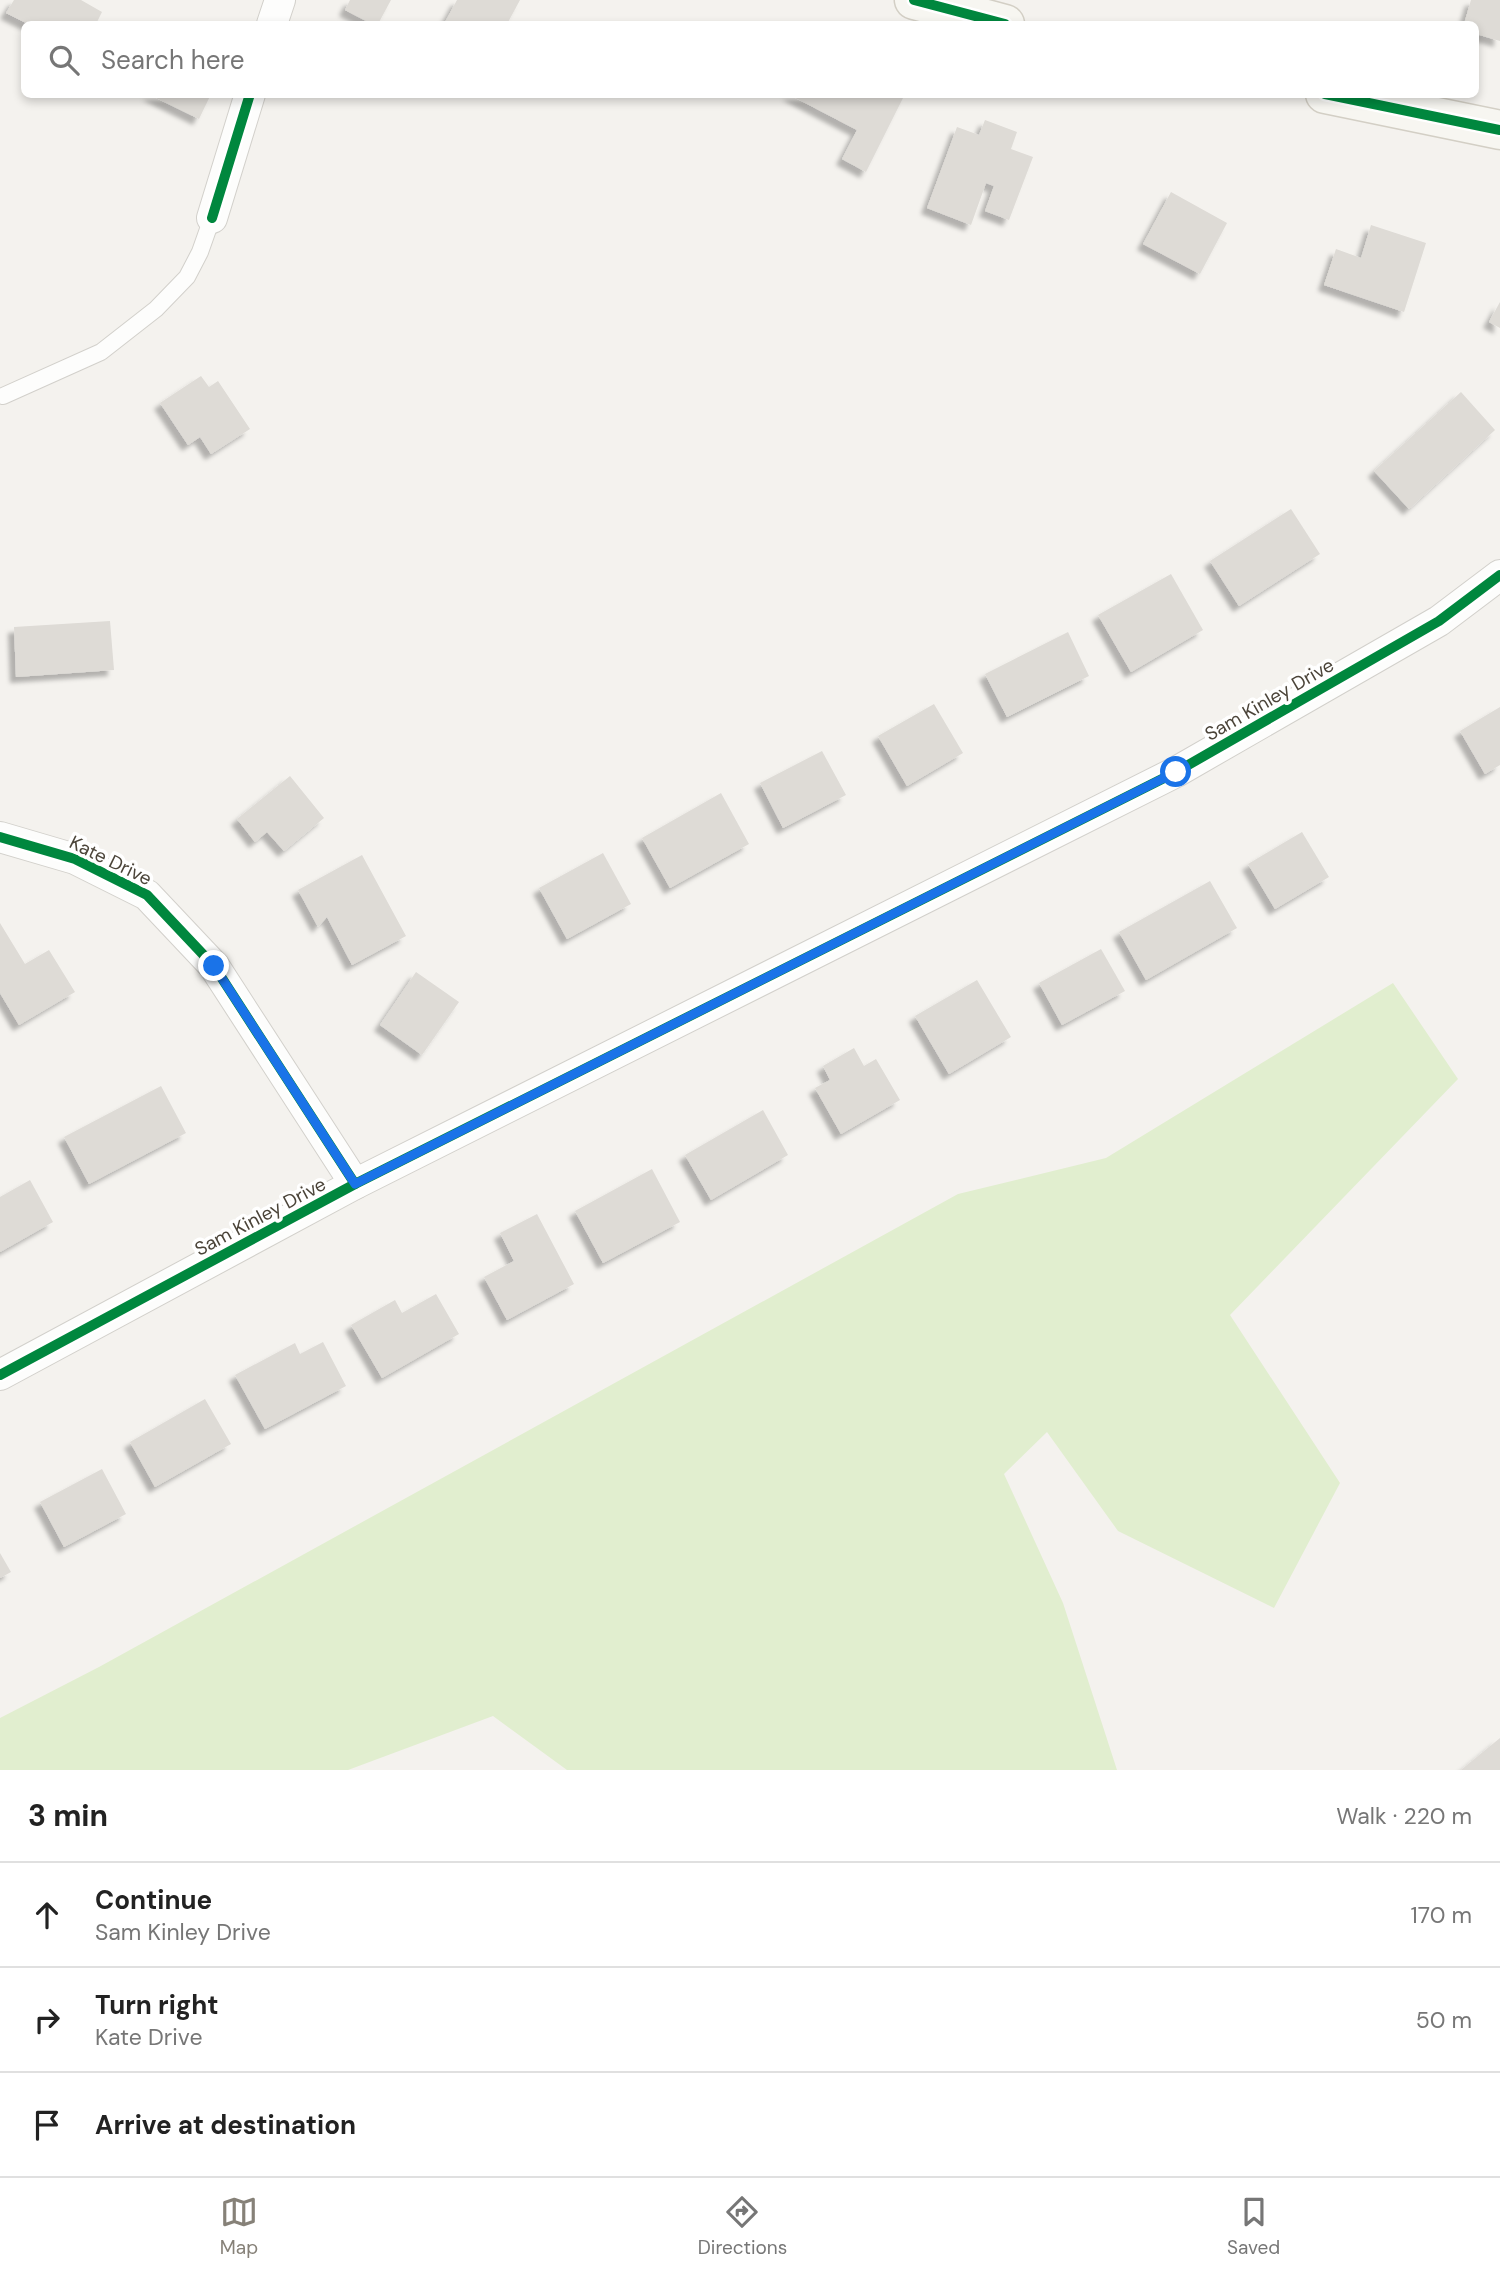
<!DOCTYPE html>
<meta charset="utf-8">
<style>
body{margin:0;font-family:"DM Sans",sans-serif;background:#f6f6f6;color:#222}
.stop{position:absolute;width:21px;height:21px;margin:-16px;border:5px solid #1a73e8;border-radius:50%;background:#fff}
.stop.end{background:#1a73e8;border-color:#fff;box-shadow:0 2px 7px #0008}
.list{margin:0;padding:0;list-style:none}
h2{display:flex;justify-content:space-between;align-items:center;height:91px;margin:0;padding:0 28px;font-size:30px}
h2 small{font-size:23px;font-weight:400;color:#767676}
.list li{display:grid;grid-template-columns:46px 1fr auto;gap:21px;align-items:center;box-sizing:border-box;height:105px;padding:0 28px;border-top:2px solid #e0e0e0}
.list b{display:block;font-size:26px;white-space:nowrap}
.list p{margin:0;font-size:23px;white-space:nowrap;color:#767676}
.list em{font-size:23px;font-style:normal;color:#767676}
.icon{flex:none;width:38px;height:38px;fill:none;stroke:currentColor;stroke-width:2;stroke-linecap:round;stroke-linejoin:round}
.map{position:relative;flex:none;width:1500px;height:1770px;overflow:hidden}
.search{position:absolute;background:#fff;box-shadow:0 4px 10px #0003;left:21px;right:21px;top:21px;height:77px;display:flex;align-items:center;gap:18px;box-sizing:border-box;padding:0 24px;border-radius:10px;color:#767676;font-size:26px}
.sheet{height:406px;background:#fff}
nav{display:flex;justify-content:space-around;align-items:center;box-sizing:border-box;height:98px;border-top:2px solid #e0e0e0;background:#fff;font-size:19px;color:#767676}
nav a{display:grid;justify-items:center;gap:4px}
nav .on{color:#868178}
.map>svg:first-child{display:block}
</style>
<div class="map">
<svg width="1500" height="1770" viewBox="0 0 1500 1770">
<defs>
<filter id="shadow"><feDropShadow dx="-6" dy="6" stdDeviation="2" flood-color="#0004"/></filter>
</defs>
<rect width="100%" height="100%" fill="#f4f2ee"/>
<polygon fill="#e1eecf" points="1393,983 1458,1079 1230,1315 1340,1483 1274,1608 1118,1531 1047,1432 1004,1474 1063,1603 1117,1770 567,1770 493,1716 348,1770 0,1770 0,1718 99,1667 958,1194 1106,1158"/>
<g fill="#dedbd6" filter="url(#shadow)">
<polygon points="14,0 81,0 102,12 96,24 28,24 6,13"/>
<polygon points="350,0 391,0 378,24 372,24 345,10"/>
<polygon points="457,0 520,0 507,24 444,24"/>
<polygon points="1471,0 1500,0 1500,41 1476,34 1476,24 1464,24"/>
<polygon points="148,94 211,94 199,119"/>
<polygon points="788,94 905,94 866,172 842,159 857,130"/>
<polygon points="985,120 1017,132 1011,149 1033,157 1009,220 985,211 994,186 986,183 971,225 927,208 957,127 979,135"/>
<polygon points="1171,192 1227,223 1200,274 1143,244"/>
<polygon points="1371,225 1426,243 1404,312 1324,285 1336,249 1361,258"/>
<polygon points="1500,302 1500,328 1489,322"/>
<polygon points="201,376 209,387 218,381 250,429 211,454 200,437 188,445 160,403"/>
<polygon points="1461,392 1495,430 1409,509 1374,471"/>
<polygon points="1291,509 1320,554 1239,606 1210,561"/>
<polygon points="1171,574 1203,630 1131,672 1098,615"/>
<polygon points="110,621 114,670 16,677 14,627"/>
<polygon points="1068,632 1089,676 1007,717 985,674"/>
<polygon points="934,704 963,753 907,786 878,736"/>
<polygon points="1500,707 1500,765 1485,774 1460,731"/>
<polygon points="822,751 846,795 783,828 760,783"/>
<polygon points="290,776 324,818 284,851 267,832 255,842 237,819"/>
<polygon points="721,793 749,844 670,888 642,838"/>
<polygon points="1302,832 1329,877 1275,909 1248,864"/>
<polygon points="603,853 631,904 567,939 539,888"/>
<polygon points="362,855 406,936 352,965 327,917 318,927 298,890"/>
<polygon points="1210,881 1237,928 1146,980 1119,932"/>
<polygon points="0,923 25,964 49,950 75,992 19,1025 0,993"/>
<polygon points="1101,949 1125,991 1062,1025 1039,983"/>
<polygon points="416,972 459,1002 422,1055 380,1025"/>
<polygon points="977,980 1011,1037 949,1074 915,1016"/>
<polygon points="854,1048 864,1066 876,1059 900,1100 841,1134 815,1088 830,1080 823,1066"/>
<polygon points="161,1086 186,1133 89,1184 64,1137"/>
<polygon points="763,1110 788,1155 711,1200 685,1155"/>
<polygon points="652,1169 680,1222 603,1263 575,1211"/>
<polygon points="30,1180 53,1222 0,1252 0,1197"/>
<polygon points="537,1214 574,1284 507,1320 484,1277 514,1261 500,1233"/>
<polygon points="436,1294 459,1334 382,1378 351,1325 395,1300 402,1313"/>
<polygon points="323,1342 346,1386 265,1429 235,1375 295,1343 300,1354"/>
<polygon points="205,1399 231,1444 155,1487 130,1442"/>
<polygon points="102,1469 126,1514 64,1547 40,1502"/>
<polygon points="0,1553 11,1572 0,1578"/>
<polygon points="1500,1738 1500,1770 1461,1770"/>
</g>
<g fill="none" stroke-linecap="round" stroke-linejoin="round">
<g stroke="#d2d0cb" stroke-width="18">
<polyline id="lane" points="3,396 101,352 156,309 187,277 200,252 212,218"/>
</g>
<g stroke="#d2d0cb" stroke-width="32">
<g id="street">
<polyline points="272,24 280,0"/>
<polyline points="212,218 250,94"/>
<polyline points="0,837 75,859 147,895 214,966 355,1184"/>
<polyline points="0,1375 355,1184 1176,772 1439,621 1500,575"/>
</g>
</g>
<g stroke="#d3cfc5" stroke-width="41">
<g id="secondary">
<polyline points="914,0 1005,24"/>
<polyline points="1325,94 1500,130"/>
</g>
</g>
<use href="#lane" stroke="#fdfdfc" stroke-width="16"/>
<use href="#street" stroke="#fdfdfc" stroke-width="30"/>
<use href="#secondary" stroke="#f7f6f1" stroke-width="38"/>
<g stroke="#fff" stroke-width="15">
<g id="cycleway">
<polyline points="914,0 1005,24"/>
<polyline points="1325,94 1500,130"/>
<polyline points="212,218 250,94"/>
<polyline points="0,837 75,859 147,895 214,966 355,1184"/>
<polyline points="0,1375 355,1184 1176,772 1439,621 1500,575"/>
</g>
</g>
<use href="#cycleway" stroke="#00873e" stroke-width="10"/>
</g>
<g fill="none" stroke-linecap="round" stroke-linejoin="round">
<polyline stroke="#1a73e8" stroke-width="9" points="214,966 355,1184 1176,772"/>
</g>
<g text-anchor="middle" stroke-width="7" stroke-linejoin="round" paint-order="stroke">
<g font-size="19" fill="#4b4439" stroke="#fff">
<text transform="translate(1269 699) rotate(-30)" y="7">Sam Kinley Drive</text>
<text transform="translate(111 860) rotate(26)" y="7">Kate Drive</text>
<text transform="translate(260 1216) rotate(-28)" y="7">Sam Kinley Drive</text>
</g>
</g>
</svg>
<div class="stop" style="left:1176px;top:772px"></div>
<div class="stop end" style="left:214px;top:966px"></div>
<div class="search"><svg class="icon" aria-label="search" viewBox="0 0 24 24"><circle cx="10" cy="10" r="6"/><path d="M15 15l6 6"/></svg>Search here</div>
</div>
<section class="sheet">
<h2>3 min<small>Walk · 220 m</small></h2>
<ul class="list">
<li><svg class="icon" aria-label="ahead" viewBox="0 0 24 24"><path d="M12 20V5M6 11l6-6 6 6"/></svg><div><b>Continue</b><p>Sam Kinley Drive</p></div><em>170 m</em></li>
<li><svg class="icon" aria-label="right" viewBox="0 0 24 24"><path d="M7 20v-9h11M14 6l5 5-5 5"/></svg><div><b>Turn right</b><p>Kate Drive</p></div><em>50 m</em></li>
<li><svg class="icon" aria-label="arrive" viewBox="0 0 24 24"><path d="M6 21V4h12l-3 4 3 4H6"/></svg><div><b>Arrive at destination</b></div></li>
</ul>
</section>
<nav>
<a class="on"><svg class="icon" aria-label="map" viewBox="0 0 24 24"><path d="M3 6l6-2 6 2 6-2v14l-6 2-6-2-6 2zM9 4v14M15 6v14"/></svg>Map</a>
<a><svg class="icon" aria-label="directions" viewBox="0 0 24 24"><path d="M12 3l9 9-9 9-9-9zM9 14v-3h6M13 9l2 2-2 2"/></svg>Directions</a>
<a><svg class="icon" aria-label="saved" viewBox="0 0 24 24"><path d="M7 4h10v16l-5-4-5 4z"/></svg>Saved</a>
</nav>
